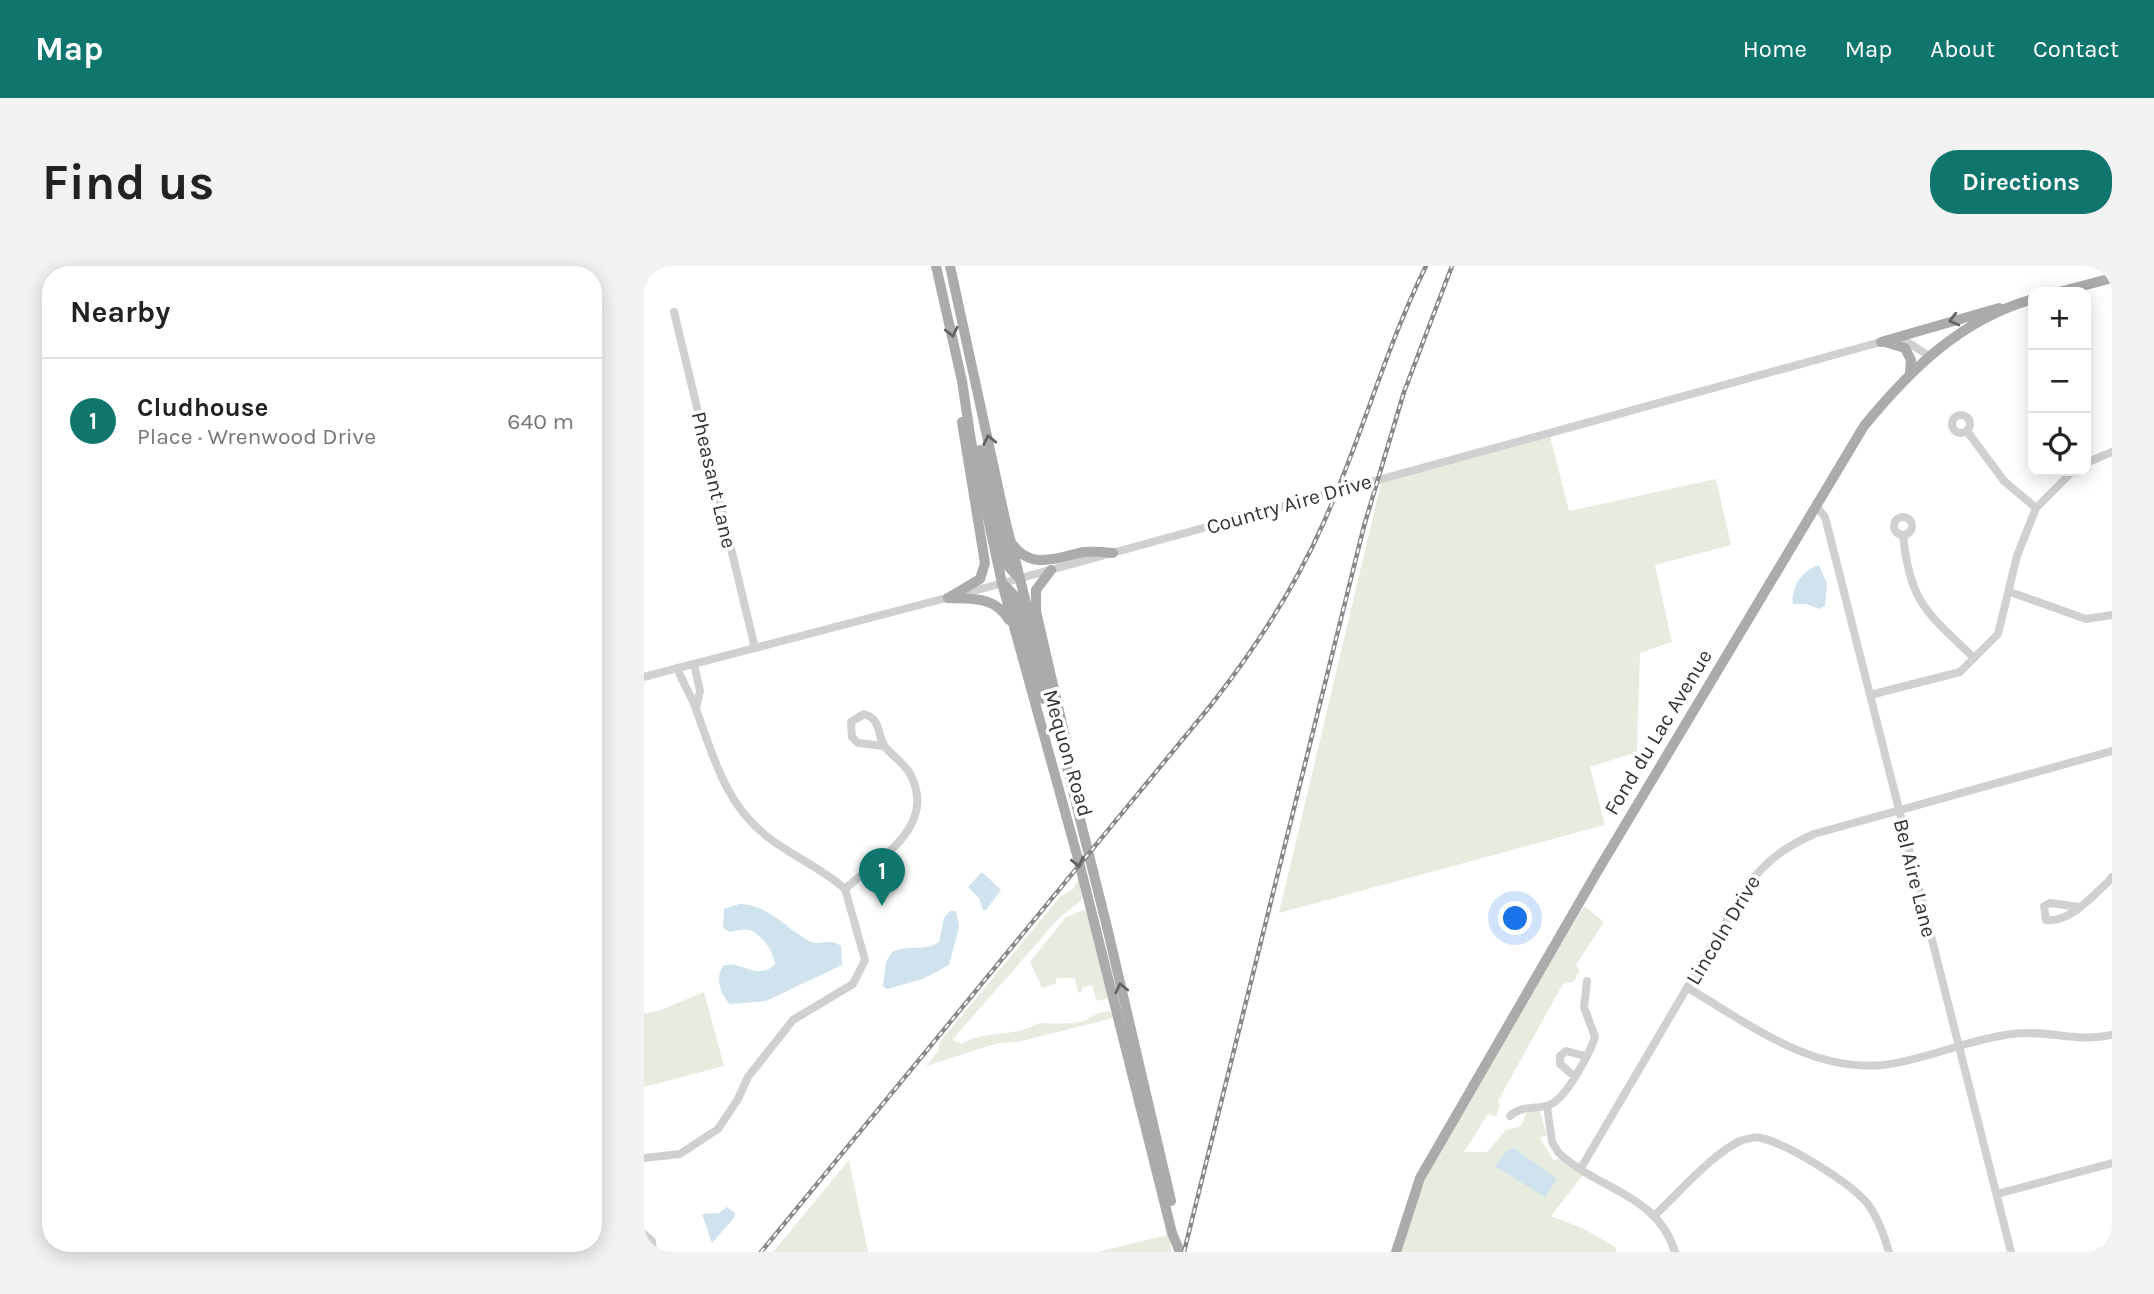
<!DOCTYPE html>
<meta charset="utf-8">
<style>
body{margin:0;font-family:Karla,sans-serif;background:#f2f2f2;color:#222}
.controls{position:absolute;right:21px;top:21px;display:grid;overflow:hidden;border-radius:14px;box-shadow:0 4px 18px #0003}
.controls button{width:63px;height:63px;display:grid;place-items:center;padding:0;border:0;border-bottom:2px solid #e0e0e0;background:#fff;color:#222;font:35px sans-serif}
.you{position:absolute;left:872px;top:653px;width:24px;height:24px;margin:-18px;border:5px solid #fff;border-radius:50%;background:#1a73e8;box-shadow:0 0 0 10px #1a73e833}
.badge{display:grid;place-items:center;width:46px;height:46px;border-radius:50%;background:#0f766e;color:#fff;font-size:23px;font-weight:700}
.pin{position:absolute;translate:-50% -58px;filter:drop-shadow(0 2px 4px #0008)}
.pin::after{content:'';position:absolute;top:37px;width:24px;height:21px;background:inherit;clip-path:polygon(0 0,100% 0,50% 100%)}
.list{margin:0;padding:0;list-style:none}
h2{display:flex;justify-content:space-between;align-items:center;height:91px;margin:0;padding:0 28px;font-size:30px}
h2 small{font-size:23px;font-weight:400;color:#767676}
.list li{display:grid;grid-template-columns:46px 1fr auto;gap:21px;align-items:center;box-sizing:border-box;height:126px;padding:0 28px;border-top:2px solid #e0e0e0}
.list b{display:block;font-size:26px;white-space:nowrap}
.list p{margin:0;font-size:23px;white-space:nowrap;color:#767676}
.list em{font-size:23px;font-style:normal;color:#767676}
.icon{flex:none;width:38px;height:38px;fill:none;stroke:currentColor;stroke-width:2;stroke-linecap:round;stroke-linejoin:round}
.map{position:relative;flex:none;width:1468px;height:986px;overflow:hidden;border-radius:28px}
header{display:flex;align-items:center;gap:42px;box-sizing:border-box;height:98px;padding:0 35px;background:#0f766e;color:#fff}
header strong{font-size:33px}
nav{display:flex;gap:38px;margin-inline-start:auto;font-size:24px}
.intro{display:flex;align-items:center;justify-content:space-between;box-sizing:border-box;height:168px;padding:0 42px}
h1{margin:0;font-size:49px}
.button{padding:18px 32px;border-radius:28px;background:#0f766e;color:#fff;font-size:24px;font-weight:700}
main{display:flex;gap:42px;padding:0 42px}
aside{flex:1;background:#fff;border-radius:28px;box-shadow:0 4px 18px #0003}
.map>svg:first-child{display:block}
</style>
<header>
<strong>Map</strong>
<nav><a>Home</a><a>Map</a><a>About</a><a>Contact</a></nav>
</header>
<div class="intro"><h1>Find us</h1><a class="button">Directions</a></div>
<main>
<aside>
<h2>Nearby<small></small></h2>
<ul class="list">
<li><span class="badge">1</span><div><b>Cludhouse</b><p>Place · Wrenwood Drive</p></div><em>640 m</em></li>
</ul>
</aside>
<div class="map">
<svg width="1468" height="986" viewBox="0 0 1468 986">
<rect width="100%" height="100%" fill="#fff"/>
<g fill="#e6ecdf">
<polygon points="906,170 925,245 1072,213 1087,279 1011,299 1028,376 996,387 993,486 946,501 961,559 635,647 737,217"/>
<path d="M435 612 438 634 416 651 308 774 318 778C335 766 361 770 381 763 387 762 395 756 400 757 410 758 433 758 442 754 451 750 455 744 467 746L469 752 374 776 354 777 282 800 295 784V777L416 631 429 623Z"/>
<polygon points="940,640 960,656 932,699 936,705 929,716 919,718 854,835 856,839 852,851 844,848 820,886 843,886 862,864 877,860 883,846 896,845 903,869 896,872 910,895 915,892 939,909 907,950 940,963 971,981 972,986 757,986 770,941 786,901"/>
<polygon points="439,644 444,647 464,731 457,735 452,733 448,719 438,721 438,725 434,727 431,712 413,712 411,718 398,722 386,696 421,652"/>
<polygon points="60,726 80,800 0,821 0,747 14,745"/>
<polygon points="205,894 224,986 129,986"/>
<polygon points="524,969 528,986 453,986"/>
</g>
<g fill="#cfe2ee">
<path d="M1175 299 1183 317 1181 340 1175 343 1162 338H1149C1146 322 1159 303 1175 299Z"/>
<polygon points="338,606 357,624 342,644 339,644 335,632 324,621"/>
<path d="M95 638C124 638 141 662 165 675 175 681 186 671 197 680L198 699 122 735 86 738C76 728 71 712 79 700 97 693 113 716 131 698 130 686 116 665 103 664 97 663 91 665 86 666L79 662 80 643Z"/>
<path d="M306 645H312L315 661 305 699 279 713 243 723 239 720 242 696 248 686C264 678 279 686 295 676L300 652Z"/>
<polygon points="870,882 913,913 901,931 851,900 863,885"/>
<polygon points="83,941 91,947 90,952 68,977 58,948 75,947"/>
</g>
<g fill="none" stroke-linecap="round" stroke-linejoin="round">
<g stroke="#d0d0d0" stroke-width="8">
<polyline points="30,46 111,382"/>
<circle cx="1317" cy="158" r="9"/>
<polyline points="1323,165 1360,215 1392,242"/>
<polyline points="1442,197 1468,186"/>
<polyline points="1172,240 1181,251 1367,986"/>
<circle cx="1259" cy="260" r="9"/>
<path d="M1259 269C1266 338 1283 346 1330 392"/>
<polyline points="1366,326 1442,353 1468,349"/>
<polyline points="50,398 56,425 52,442"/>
<polyline points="0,411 348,320 1237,76 1262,75 1285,90"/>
<polyline points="1226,429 1316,406 1354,368 1373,290 1392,242 1429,205"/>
<path d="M201 623C234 593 296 560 265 506 259 497 249 490 242 482 232 470 239 454 220 448L207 456 208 471 214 477 240 480"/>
<path d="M1435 641 1406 637 1400 640 1402 654C1426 657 1448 630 1464 616L1468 611"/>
<path d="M1044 722C1104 757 1165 806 1239 799 1283 794 1324 773 1368 768 1402 763 1433 777 1468 769"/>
<polyline points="930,810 916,798 916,790 922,785 941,790"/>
<path d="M903 840 908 876 914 886C953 924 1013 927 1031 986"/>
<path d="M866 850C879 838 892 845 907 838 922 832 946 787 951 771L940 741 943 715"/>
<path d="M0 892 36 888 74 863 94 833 104 811 149 754 209 718 221 694 201 623C177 601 145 589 120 568 81 536 70 492 53 446 48 431 39 417 33 402"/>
<path d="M937 902 1103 620C1123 594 1141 581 1170 568L1468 485"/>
<polyline points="1353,928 1468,897"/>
<path d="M1011 949C1034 928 1068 888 1096 875 1102 873 1112 870 1117 872 1144 878 1205 916 1223 937 1234 951 1240 969 1245 986"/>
<polyline points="0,968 8,975 9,986"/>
</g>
<g stroke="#ababab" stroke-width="10">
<polyline points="292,0 318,115 327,175 358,317 436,600 528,967 536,986"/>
<polyline points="306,0 361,253 463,661 527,935"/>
<polyline points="1415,26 1468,12"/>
<polyline points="1237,76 1355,42"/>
<polyline points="1241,76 1261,82 1267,94 1266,106"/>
<polyline points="336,184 363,299 375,312"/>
<path d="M368 278C388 305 413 291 440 286 449 285 459 286 469 287"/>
<polyline points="407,304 392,324 392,345 422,475"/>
<polyline points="358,317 370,329 399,433"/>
<polyline points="304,332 336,313 341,297 318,156"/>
<path d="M304 332C329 333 351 330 365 354"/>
<path d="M752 986 776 912 953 606 1220 160C1266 104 1317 53 1389 33"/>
</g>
<g stroke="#888" stroke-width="4.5">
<g id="rail">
<path d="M117 986 567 439C611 383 650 323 679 258 717 174 741 83 782 0"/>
<polyline points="540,986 720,260 760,126 808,0"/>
</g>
</g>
<use href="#rail" stroke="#fff" stroke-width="2" stroke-dasharray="5" stroke-linecap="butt"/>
</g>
<defs><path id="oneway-chevron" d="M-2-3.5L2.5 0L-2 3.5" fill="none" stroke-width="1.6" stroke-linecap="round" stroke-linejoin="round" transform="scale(1.75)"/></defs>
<g stroke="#636363">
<use href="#oneway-chevron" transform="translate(1310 54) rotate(165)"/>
<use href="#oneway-chevron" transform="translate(308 66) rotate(77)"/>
<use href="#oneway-chevron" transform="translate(345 174) rotate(-102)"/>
<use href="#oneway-chevron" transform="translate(434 596) rotate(75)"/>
<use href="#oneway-chevron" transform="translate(477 722) rotate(-103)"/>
</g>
<g text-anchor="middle" stroke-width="7" stroke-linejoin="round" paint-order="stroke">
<g font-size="21" fill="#333" stroke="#fff">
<text transform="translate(70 214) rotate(77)" y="7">Pheasant Lane</text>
<text transform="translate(645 238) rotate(-16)" y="7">Country Aire Drive</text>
<text transform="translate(1014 466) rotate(-59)" y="7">Fond du Lac Avenue</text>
<text transform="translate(424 487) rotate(74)" y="7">Mequon Road</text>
<text transform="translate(1271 612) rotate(76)" y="7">Bel Aire Lane</text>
<text transform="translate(1079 664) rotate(-59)" y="7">Lincoln Drive</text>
</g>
</g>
</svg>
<div class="controls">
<button>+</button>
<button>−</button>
<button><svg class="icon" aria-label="locate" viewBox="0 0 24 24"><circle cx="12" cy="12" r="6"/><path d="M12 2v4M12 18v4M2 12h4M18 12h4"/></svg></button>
</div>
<div class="you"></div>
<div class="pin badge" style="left:238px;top:640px">1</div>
</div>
</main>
